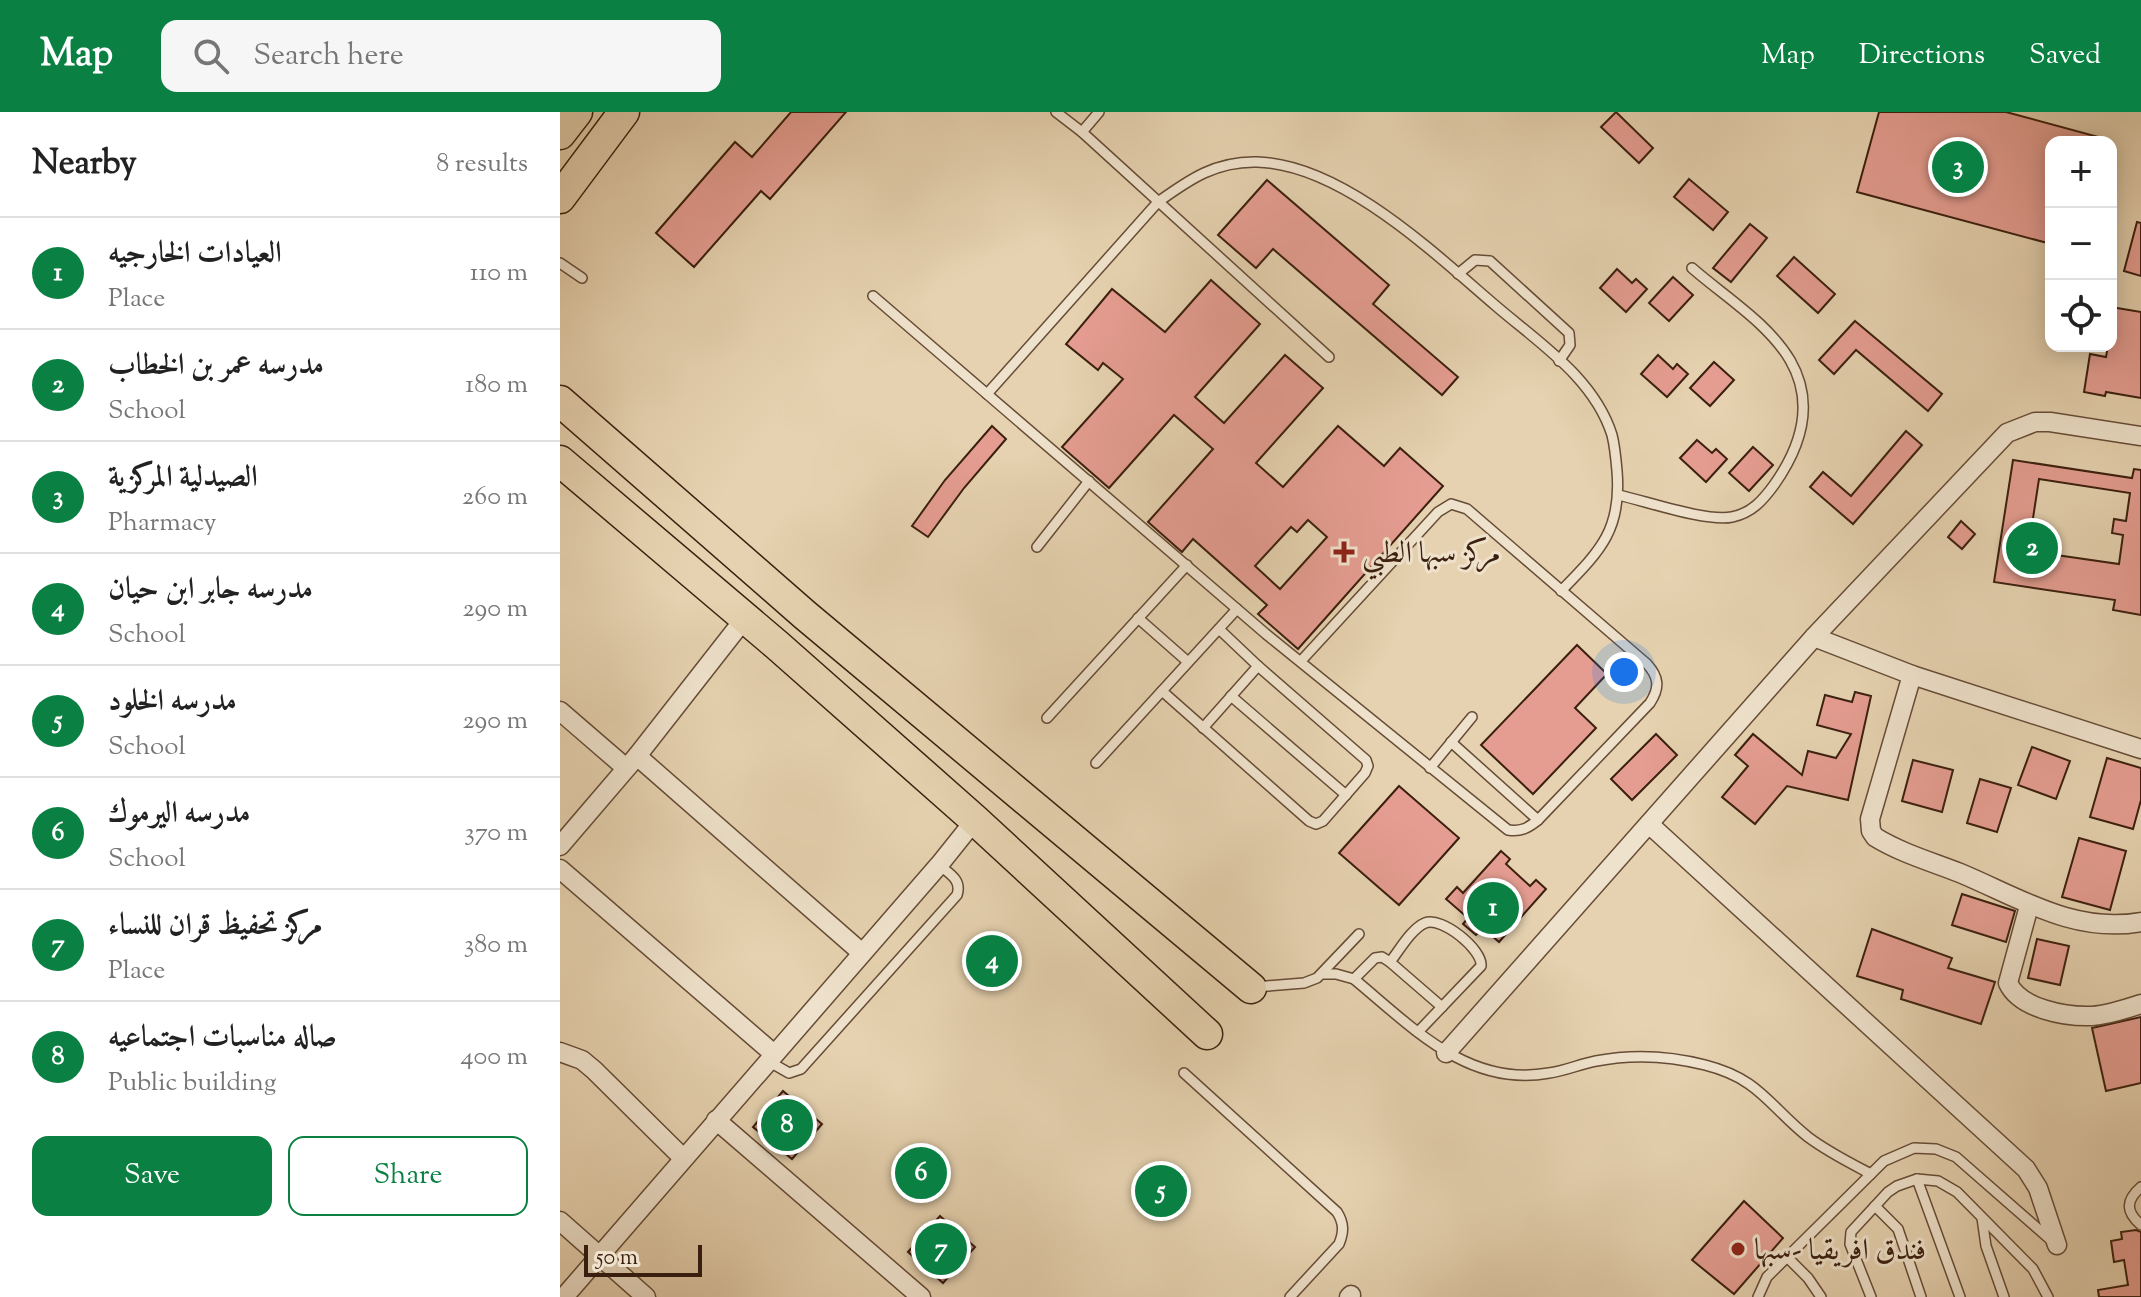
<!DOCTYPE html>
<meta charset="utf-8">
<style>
body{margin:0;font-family:"Sorts Mill Goudy",Amiri,serif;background:#f6f6f6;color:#222}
.controls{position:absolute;right:24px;top:24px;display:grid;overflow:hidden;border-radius:16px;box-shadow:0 4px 20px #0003}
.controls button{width:72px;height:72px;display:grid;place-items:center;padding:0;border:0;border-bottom:2px solid #e0e0e0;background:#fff;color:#222;font:40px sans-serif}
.scale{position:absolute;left:24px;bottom:20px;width:118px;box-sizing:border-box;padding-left:8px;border:4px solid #3b1f0e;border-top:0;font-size:22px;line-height:28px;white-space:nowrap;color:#3b1f0e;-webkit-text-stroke:6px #efe2cc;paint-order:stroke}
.you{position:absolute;left:1064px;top:560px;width:28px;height:28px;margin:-20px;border:6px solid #fff;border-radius:50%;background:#1a73e8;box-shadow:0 0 0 12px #1a73e833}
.badge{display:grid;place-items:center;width:52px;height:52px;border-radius:50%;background:#0b8043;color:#fff;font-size:26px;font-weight:700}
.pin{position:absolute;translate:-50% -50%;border:4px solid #fff;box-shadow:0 2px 8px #0006}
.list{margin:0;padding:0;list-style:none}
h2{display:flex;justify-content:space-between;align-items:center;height:104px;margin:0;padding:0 32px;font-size:34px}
h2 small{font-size:26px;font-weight:400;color:#767676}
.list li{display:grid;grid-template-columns:52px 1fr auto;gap:24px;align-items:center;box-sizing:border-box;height:112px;padding:0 32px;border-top:2px solid #e0e0e0}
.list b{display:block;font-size:30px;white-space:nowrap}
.list p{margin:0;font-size:26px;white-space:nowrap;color:#767676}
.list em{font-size:26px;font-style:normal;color:#767676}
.actions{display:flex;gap:16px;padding:24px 32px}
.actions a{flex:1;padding:18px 0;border:2px solid #0b8043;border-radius:16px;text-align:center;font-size:28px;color:#0b8043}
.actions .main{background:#0b8043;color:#fff}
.icon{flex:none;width:44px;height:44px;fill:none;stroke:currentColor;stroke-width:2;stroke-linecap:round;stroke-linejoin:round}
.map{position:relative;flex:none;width:1581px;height:1185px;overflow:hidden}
header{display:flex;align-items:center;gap:48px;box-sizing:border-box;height:112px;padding:0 40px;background:#0b8043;color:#fff}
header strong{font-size:38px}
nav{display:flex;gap:44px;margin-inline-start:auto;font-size:28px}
.search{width:560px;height:72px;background:#f6f6f6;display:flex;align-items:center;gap:20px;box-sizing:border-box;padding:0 28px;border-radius:16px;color:#767676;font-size:30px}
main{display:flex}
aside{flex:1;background:#fff}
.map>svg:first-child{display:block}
</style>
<header>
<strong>Map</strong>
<div class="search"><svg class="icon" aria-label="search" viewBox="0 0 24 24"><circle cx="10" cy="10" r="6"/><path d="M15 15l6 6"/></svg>Search here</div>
<nav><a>Map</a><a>Directions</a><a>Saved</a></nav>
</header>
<main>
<aside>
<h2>Nearby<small>8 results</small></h2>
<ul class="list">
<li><span class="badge">1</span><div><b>العيادات الخارجيه</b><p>Place</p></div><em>110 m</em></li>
<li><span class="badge">2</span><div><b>مدرسه عمر بن الخطاب</b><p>School</p></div><em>180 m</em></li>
<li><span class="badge">3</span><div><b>الصيدلية المركزية</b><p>Pharmacy</p></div><em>260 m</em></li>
<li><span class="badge">4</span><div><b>مدرسه جابر ابن حيان</b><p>School</p></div><em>290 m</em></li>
<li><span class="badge">5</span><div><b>مدرسه الخلود</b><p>School</p></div><em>290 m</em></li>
<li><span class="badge">6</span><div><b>مدرسه اليرموك</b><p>School</p></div><em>370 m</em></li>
<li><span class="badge">7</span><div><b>مركز تحفيظ قران للنساء</b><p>Place</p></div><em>380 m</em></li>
<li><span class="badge">8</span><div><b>صاله مناسبات اجتماعيه</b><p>Public building</p></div><em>400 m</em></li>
</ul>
<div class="actions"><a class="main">Save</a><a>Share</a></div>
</aside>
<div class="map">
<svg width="1581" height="1185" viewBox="0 0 1581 1185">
<rect width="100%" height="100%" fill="#e6d2b0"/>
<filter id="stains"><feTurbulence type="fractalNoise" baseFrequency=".0025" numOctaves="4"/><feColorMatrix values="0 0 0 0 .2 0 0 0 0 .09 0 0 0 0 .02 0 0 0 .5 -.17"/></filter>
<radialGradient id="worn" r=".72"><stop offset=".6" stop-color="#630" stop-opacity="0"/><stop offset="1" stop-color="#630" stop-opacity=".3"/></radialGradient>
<g fill="#e59d91" stroke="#3b1f0e" stroke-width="2" fill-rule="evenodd">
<polygon points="231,0 286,0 210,87 201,79 134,155 96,121 175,30 192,45"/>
<polygon points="1056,0 1093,36 1079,51 1041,15"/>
<polygon points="1319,0 1446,0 1542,26 1542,30 1491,30 1491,132 1297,80"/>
<polygon points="1129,67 1168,100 1153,118 1114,85"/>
<polygon points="707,68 829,173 813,192 898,265 882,283 713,137 696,156 658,123"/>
<polygon points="1577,110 1581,111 1581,164 1564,159"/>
<polygon points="1190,112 1207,126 1171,170 1153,156"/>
<polygon points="1234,145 1275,182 1258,201 1217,164"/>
<polygon points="1057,157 1072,171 1076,167 1087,177 1066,200 1040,176"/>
<polygon points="1113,165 1133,183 1109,209 1089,191"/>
<path d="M651 168 700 212 635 285 664 311 725 243 763 276 696 351 723 375 778 314 824 354 840 336 883 374 738 537 698 502 707 493 633 427 622 440 588 410 653 337 614 303 549 376 502 335 563 267 543 251 538 258 506 232 552 177 605 220ZM748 408 767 425 720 477 695 454 731 415 737 420Z"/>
<polygon points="1551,195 1581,200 1581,286 1546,280 1545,284 1524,280 1530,242 1546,245 1548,234 1551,234"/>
<polygon points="1295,209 1382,282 1368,299 1296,238 1274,262 1259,248"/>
<polygon points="1098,243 1113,257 1117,252 1128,262 1107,285 1081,262"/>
<polygon points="1154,250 1174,268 1150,294 1130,276"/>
<polygon points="432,314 446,327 404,376 368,425 352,414 385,368"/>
<polygon points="1346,319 1362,333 1293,412 1250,375 1263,360 1291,384"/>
<polygon points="1137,328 1152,341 1156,337 1167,347 1146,370 1120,346"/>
<polygon points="1193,335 1213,353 1189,379 1169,361"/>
<path d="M1453 348 1572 366 1574 357 1581 358V503L1553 498 1555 488 1434 470ZM1479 367 1570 381 1566 409 1554 407 1552 421 1563 423 1559 452 1468 439Z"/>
<polygon points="1401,409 1415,422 1402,437 1388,425"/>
<polygon points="1017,533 1047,562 1015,596 1036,616 973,682 921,633"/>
<polygon points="1295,580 1311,584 1288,688 1227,674 1195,712 1162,685 1188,654 1175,643 1193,622 1242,663 1248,639 1276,646 1291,622 1257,613 1265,583 1292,590"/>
<polygon points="1096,622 1117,643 1072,688 1051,667"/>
<polygon points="1472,635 1510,649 1496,687 1458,673"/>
<polygon points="1547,646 1581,656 1581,688 1573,717 1530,705"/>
<polygon points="1353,648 1393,658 1382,700 1342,689"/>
<polygon points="1420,667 1451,676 1437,720 1407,711"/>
<polygon points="839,674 899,726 839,793 779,741"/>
<polygon points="1519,726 1566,739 1550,798 1502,785"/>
<polygon points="941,739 950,747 946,752 970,774 976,768 986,777 939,830 923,816 916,823 903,812 908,806 886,787 897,775 903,781"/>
<polygon points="1402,782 1455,799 1446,830 1392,813"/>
<polygon points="1312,817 1392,846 1388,856 1435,870 1421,912 1341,887 1343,878 1297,864"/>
<polygon points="1477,827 1509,834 1500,873 1468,866"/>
<polygon points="1581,905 1581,971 1546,979 1532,916"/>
<polygon points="223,979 262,1012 232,1047 193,1015"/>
<polygon points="1184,1089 1223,1126 1174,1182 1132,1148"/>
<polygon points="380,1104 415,1135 383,1171 348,1140"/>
<polygon points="1576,1118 1581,1120 1581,1185 1539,1185 1538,1178 1568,1173 1564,1148 1554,1150 1551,1129 1562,1127 1561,1120"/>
</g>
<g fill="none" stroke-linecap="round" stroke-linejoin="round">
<g stroke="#664c36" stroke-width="12">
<g id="lane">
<polyline points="496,0 522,20 769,245"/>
<polyline points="522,20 539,0"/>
<polyline points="0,151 22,166"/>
<polyline points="898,162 915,148 930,149 1009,221 1010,233 999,249"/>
<path d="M313 184 706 522 948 718C961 720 968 716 978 708L1090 591C1100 576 1099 565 1087 552L907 397 891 392 878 400 741 549"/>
<path d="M427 282 598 90C630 67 656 49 697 50 782 52 875 142 936 194 979 231 1034 266 1052 323 1055 335 1056 347 1057 359 1062 418 1040 439 1001 479"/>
<path d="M1058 383C1086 389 1146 410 1172 405 1192 401 1203 388 1214 373 1241 335 1255 291 1230 248 1208 211 1164 184 1132 156"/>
<polyline points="477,435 529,369"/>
<polyline points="578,506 628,550"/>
<polyline points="602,579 749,709 756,712 763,709 805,661 808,654 806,648 698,554 659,517"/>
<polyline points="671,584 786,683"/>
<polyline points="487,606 627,453"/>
<polyline points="643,616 698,554"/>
<polyline points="891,630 978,708"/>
<polyline points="536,651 677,497"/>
<polyline points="870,656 912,605"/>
<polyline points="830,850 882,895"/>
<path d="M762 862H776L794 867C851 914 908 976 989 961 1005 959 1020 952 1036 949 1072 942 1110 944 1145 953 1200 967 1208 993 1248 1025 1268 1040 1290 1051 1311 1062"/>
<path d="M794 867 815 846 822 845 830 850C839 839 851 817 865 811 882 804 923 838 921 854L858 920"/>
<polyline points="695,875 744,871 757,866 799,822"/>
<path d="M208 949 229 961 241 957 397 783C402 768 390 762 379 753"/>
<path d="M624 961 777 1100C784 1111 784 1120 779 1132L730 1185"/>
<polyline points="1357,1067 1400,1185"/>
<path d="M1581 1075C1565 1089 1566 1100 1581 1113"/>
<polyline points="1315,1094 1338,1117 1361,1185"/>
<polyline points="1422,1106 1426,1134 1444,1185"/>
<polyline points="1227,1145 1248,1166 1261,1185"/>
<polyline points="1198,1185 1207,1165 1324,1049 1354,1036 1376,1037 1396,1045 1492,1129"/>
<polyline points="1311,1185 1290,1132 1291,1120 1328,1080 1337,1074 1357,1067 1378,1069 1397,1080 1473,1157 1488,1185"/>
</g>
</g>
<g stroke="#664c36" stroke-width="21">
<g id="street">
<polyline points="1254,525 1352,563 1581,637"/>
<path d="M1352 563 1310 707 1311 719 1315 725C1341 741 1372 750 1400 761 1460 786 1514 822 1581 810"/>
<polyline points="0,599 66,656"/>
<polyline points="77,644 302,841"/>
<polyline points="1089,712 1466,1057 1478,1076 1497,1133"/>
<polyline points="0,734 77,644 185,506"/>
<polyline points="0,757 214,942"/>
<path d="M1469 794 1448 871C1460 897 1506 905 1532 904 1548 903 1566 897 1581 892"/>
<polyline points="0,940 22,948 34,958 123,1046"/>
<polyline points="886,941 1254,525 1447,321 1475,310 1490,310 1581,324"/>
<polyline points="156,1008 361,1185"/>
<polyline points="0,1109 86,1185"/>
<polyline points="4,1185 379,753 415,708"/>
<polyline points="789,1185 791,1183"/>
</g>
</g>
<g stroke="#3b1f0e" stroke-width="33">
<g id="primary">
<polyline points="0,22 17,0"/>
<polyline points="0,86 64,0"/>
<polyline points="0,289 245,503 691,876"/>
<polyline points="0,349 217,533 415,708 647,922"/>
</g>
</g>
<use href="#lane" stroke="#efe2cc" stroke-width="9"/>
<use href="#street" stroke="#efe2cc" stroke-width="18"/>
<use href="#primary" stroke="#e6d2b0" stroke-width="30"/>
</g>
<g fill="#8f2418" stroke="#efe2cc" stroke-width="3">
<path d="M780 428h8v8h8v8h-8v8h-8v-8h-8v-8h8z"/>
<circle cx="1178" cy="1137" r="8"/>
</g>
<g text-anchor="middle" stroke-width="6" stroke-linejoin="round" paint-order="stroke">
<g font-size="30" fill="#3b1f0e" stroke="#efe2cc" text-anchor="start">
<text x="802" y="450">مركز سبها الطبي</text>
<text x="1194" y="1147">فندق افريقيا -سبها</text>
</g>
</g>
<rect width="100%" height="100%" filter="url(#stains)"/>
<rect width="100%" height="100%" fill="url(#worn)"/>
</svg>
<div class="controls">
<button>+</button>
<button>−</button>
<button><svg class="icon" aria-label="locate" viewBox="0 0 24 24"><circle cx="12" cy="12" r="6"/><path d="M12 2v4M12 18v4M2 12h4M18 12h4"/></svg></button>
</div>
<div class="scale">50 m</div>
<div class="you"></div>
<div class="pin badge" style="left:933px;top:796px">1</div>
<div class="pin badge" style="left:1472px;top:436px">2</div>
<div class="pin badge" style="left:1398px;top:55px">3</div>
<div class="pin badge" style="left:432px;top:849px">4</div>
<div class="pin badge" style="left:601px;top:1079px">5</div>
<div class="pin badge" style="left:361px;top:1061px">6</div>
<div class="pin badge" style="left:381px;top:1137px">7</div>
<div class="pin badge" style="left:227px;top:1013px">8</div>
</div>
</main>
